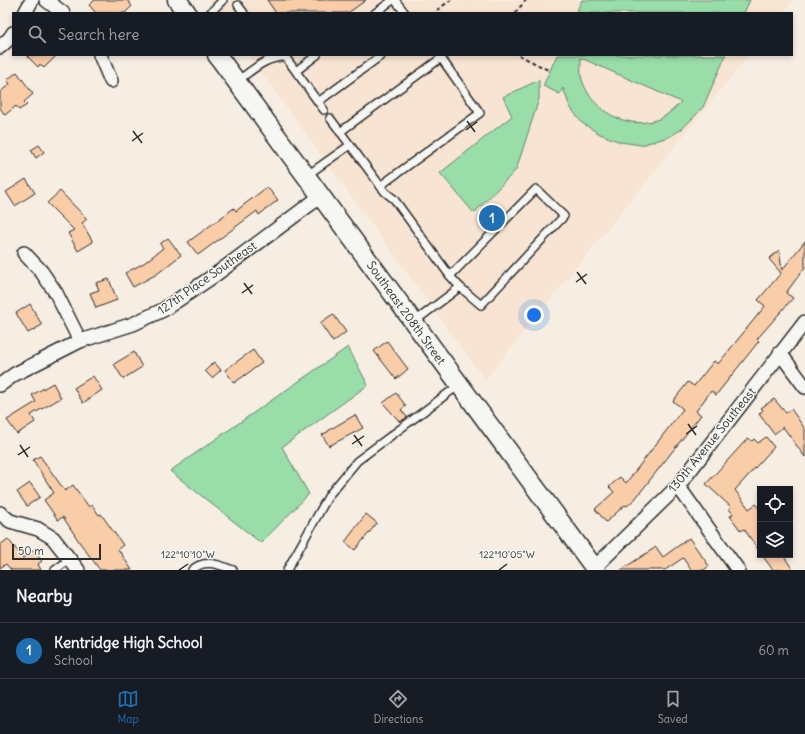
<!DOCTYPE html>
<meta charset="utf-8">
<style>
body{margin:0;font-family:Delius,sans-serif;background:#20242c;color:#f1f3f6}
.controls{position:absolute;right:12px;bottom:12px;display:grid;overflow:hidden;border-radius:0px;box-shadow:0 2px 6px #0003}
.controls button{width:36px;height:36px;display:grid;place-items:center;padding:0;border:0;border-bottom:1px solid #363941;background:#171b24;color:#f1f3f6;font:20px sans-serif}
.scale{position:absolute;left:12px;bottom:10px;width:89px;box-sizing:border-box;padding-left:4px;border:2px solid #2b2b2b;border-top:0;font-size:11px;line-height:14px;white-space:nowrap;color:#2b2b2b;-webkit-text-stroke:3px #f6f6f2;paint-order:stroke}
.you{position:absolute;left:534px;top:315px;width:14px;height:14px;margin:-10px;border:3px solid #fff;border-radius:50%;background:#1a73e8;box-shadow:0 0 0 6px #1a73e833}
.badge{display:grid;place-items:center;width:26px;height:26px;border-radius:50%;background:#1f6fb2;color:#fff;font-size:13px;font-weight:700}
.pin{position:absolute;translate:-50% -50%;border:2px solid #fff;box-shadow:0 1px 4px #0006}
.list{margin:0;padding:0;list-style:none}
h2{display:flex;justify-content:space-between;align-items:center;height:52px;margin:0;padding:0 16px;font-size:17px}
h2 small{font-size:13px;font-weight:400;color:#9ea1a6}
.list li{display:grid;grid-template-columns:26px 1fr auto;gap:12px;align-items:center;box-sizing:border-box;height:56px;padding:0 16px;border-top:1px solid #363941}
.list b{display:block;font-size:15px;white-space:nowrap}
.list p{margin:0;font-size:13px;white-space:nowrap;color:#9ea1a6}
.list em{font-size:13px;font-style:normal;color:#9ea1a6}
.icon{flex:none;width:22px;height:22px;fill:none;stroke:currentColor;stroke-width:2;stroke-linecap:round;stroke-linejoin:round}
.map{position:relative;flex:none;width:805px;height:570px;overflow:hidden}
.search{position:absolute;background:#171b24;box-shadow:0 2px 6px #0003;left:12px;right:12px;top:12px;height:44px;display:flex;align-items:center;gap:10px;box-sizing:border-box;padding:0 14px;border-radius:0px;color:#9ea1a6;font-size:15px}
.sheet{height:108px;background:#171b24}
nav{display:flex;justify-content:space-around;align-items:center;box-sizing:border-box;height:56px;border-top:1px solid #363941;background:#171b24;font-size:11px;color:#9ea1a6}
nav a{display:grid;justify-items:center;gap:2px}
nav .on{color:#1f6fb2}
.map>svg:first-child{display:block}
</style>
<div class="map">
<svg width="805" height="570" viewBox="0 0 805 570">
<rect width="100%" height="100%" fill="#f7eee3"/>
<filter id="ink" filterUnits="userSpaceOnUse"><feTurbulence type="fractalNoise" baseFrequency=".025" numOctaves="2"/><feDisplacementMap in="SourceGraphic" scale="8" xChannelSelector="R" yChannelSelector="G"/><feConvolveMatrix kernelMatrix="1 2 1 2 8 2 1 2 1" color-interpolation-filters="sRGB"/></filter>
<g filter="url(#ink)">
<g fill="#f8e4d2">
<polygon points="208,0 793,0 783,13 217,13"/>
<polygon points="248,55 749,55 485,380"/>
</g>
<g fill="#99dda9" stroke="#62846a" fill-rule="evenodd">
<polygon points="582,0 750,0 744,13 576,13"/>
<path d="M557 55H726L703 107 694 117 682 129 669 137 641 145 620 142 600 134 582 123 570 107 563 88 560 94 543 86ZM581 58 681 102C675 108 668 115 659 119 627 131 592 111 582 80 580 73 581 65 581 58Z"/>
<polygon points="539,80 539,99 516,170 474,213 440,173 512,116 503,97"/>
<polygon points="348,347 368,385 282,447 309,494 261,543 170,471"/>
</g>
<g fill="#facda9" stroke="#2b2b2b">
<polygon points="95,0 127,0 132,6 125,13 96,13 89,5"/>
<polygon points="267,0 366,0 348,13 276,13"/>
<polygon points="26,55 57,55 44,68 40,64 38,67"/>
<polygon points="17,72 33,94 24,102 27,105 19,110 16,106 5,115 0,108 0,92 10,84 7,80"/>
<polygon points="39,145 44,152 36,158 31,150"/>
<polygon points="26,179 35,193 15,206 6,192"/>
<polygon points="267,187 278,200 259,215 257,211 198,255 188,242 234,208 236,211"/>
<polygon points="60,191 87,219 82,223 93,242 78,251 68,233 74,230 47,203"/>
<polygon points="168,238 181,255 157,274 133,287 125,273 144,263 163,248 160,244"/>
<polygon points="805,241 805,267 786,293 793,298 757,339 759,341 716,395 711,391 696,411 701,415 635,499 627,506 625,505 606,522 595,509 614,492 609,487 620,477 626,483 683,409 673,401 688,382 694,386 714,361 718,364 765,306 758,300 781,273 769,259 779,250 782,270"/>
<polygon points="109,279 117,300 96,308 90,293 99,290 96,283"/>
<polygon points="30,304 42,325 28,333 16,313"/>
<polygon points="333,314 346,332 333,342 320,323"/>
<polygon points="387,341 408,369 396,379 374,351"/>
<polygon points="253,350 262,363 234,383 225,370"/>
<polygon points="134,352 142,367 123,379 114,364"/>
<polygon points="214,362 221,370 212,378 205,371"/>
<polygon points="93,376 102,390 83,403 74,388"/>
<polygon points="53,383 61,398 31,415 35,422 17,434 7,420 36,402 32,395"/>
<polygon points="396,393 406,406 401,410 407,417 400,422 383,403"/>
<polygon points="774,399 786,413 791,409 805,429 805,457 783,427 774,434 759,414 763,410 761,408"/>
<polygon points="355,415 363,428 329,446 322,435 329,431 329,430"/>
<polygon points="766,437 774,447 735,490 749,509 756,504 760,510 760,552 744,529 741,531 730,516 733,514 729,509 731,507 706,484 748,438 752,441 754,439 758,443"/>
<polygon points="40,456 65,491 73,485 89,507 92,505 99,515 101,514 123,545 118,549 132,570 100,570 80,543 63,517 58,520 44,500 54,493 33,460"/>
<polygon points="30,483 40,497 27,506 17,492"/>
<polygon points="366,514 377,523 355,550 345,542"/>
<polygon points="689,538 709,566 704,570 691,570 683,558 665,570 621,570 656,547 663,557"/>
<polygon points="8,539 23,558 33,550 42,561 38,564 41,570 11,570 6,564 0,568 0,545"/>
<polygon points="762,555 783,555 793,570 773,570"/>
</g>
<g fill="none" stroke-linecap="round" stroke-linejoin="round">
<g stroke="#2b2b2b" stroke-width="10">
<g id="service">
<polyline points="395,0 405,13"/>
<polyline points="238,5 244,13"/>
<polyline points="210,13 223,0"/>
<polyline points="375,13 393,0"/>
<polyline points="284,55 324,110"/>
<polyline points="296,71 317,55"/>
<path d="M237 81C253 70 265 57 285 57"/>
<polyline points="318,102 382,55"/>
<polyline points="330,118 385,192 394,199 450,276 460,287 481,305 564,216 536,189 450,276"/>
<polyline points="340,132 441,58 480,113 380,186"/>
<polyline points="306,176 350,145"/>
<polyline points="414,322 460,287"/>
<polyline points="55,570 70,559"/>
<path d="M192 570C204 558 220 565 233 570"/>
<polyline points="287,570 329,495 357,461 459,385"/>
</g>
</g>
<g stroke="#2b2b2b" stroke-width="16">
<g id="minor">
<polyline points="46,0 63,13"/>
<polyline points="25,13 32,0"/>
<polyline points="0,47 10,38 13,33"/>
<polyline points="100,55 111,81"/>
<polyline points="24,253 41,271 56,293 80,341"/>
<polyline points="780,353 805,387"/>
<polyline points="0,385 15,374 80,341 133,324 163,310 215,275 321,196"/>
<polyline points="678,486 738,570"/>
<polyline points="0,513 10,521 38,529 53,538 78,570"/>
<polyline points="594,568 678,486 805,322"/>
</g>
</g>
<g stroke="#2b2b2b" stroke-width="21">
<g id="secondary">
<polyline points="177,0 187,13"/>
<polyline points="217,55 596,570"/>
</g>
</g>
<g stroke="#2b2b2b" stroke-width="2" stroke-dasharray="4 3" stroke-linecap="butt">
<polyline points="437,10 451,0"/>
<polyline points="515,13 526,0"/>
<polyline points="519,55 550,71"/>
</g>
<use href="#service" stroke="#f6f6f2" stroke-width="7"/>
<use href="#minor" stroke="#f6f6f2" stroke-width="13"/>
<use href="#secondary" stroke="#f6f6f2" stroke-width="18"/>
</g>
</g>
<path fill="none" stroke="#2b2b2b" stroke-width="1.5" d="M467 121 475 132M466 130 477 122M133 131 142 143M132 141 143 133M577 272 586 284M576 282 587 274M244 283 252 294M242 293 253 285M688 424 696 435M686 434 697 426M354 435 362 446M352 444 364 436M20 445 28 457M18 455 30 447M179 570 188 564M499 570 507 564"/>
<g text-anchor="middle" stroke-width="3" stroke-linejoin="round" paint-order="stroke">
<g font-size="12" fill="#2b2b2b" stroke="#f6f6f2">
<text transform="translate(207 278) rotate(-35)" y="4">127th Place Southeast</text>
<text transform="translate(406 313) rotate(54)" y="4">Southeast 208th Street</text>
<text transform="translate(712 440) rotate(-51)" y="4">130th Avenue Southeast</text>
</g>
</g>
<g font-size="10" text-anchor="middle" fill="#2b2b2b" stroke="#f6f6f2" stroke-width="3" stroke-linejoin="round" paint-order="stroke">
<text x="188" y="558">122°10'10"W</text>
<text x="507" y="558">122°10'05"W</text>
</g>
</svg>
<div class="controls">
<button><svg class="icon" aria-label="locate" viewBox="0 0 24 24"><circle cx="12" cy="12" r="6"/><path d="M12 2v4M12 18v4M2 12h4M18 12h4"/></svg></button>
<button><svg class="icon" aria-label="layers" viewBox="0 0 24 24"><path d="M12 4l9 5-9 5-9-5zM3 14l9 5 9-5"/></svg></button>
</div>
<div class="scale">50 m</div>
<div class="you"></div>
<div class="pin badge" style="left:492px;top:218px">1</div>
<div class="search"><svg class="icon" aria-label="search" viewBox="0 0 24 24"><circle cx="10" cy="10" r="6"/><path d="M15 15l6 6"/></svg>Search here</div>
</div>
<section class="sheet">
<h2>Nearby<small></small></h2>
<ul class="list">
<li><span class="badge">1</span><div><b>Kentridge High School</b><p>School</p></div><em>60 m</em></li>
</ul>
</section>
<nav>
<a class="on"><svg class="icon" aria-label="map" viewBox="0 0 24 24"><path d="M3 6l6-2 6 2 6-2v14l-6 2-6-2-6 2zM9 4v14M15 6v14"/></svg>Map</a>
<a><svg class="icon" aria-label="directions" viewBox="0 0 24 24"><path d="M12 3l9 9-9 9-9-9zM9 14v-3h6M13 9l2 2-2 2"/></svg>Directions</a>
<a><svg class="icon" aria-label="saved" viewBox="0 0 24 24"><path d="M7 4h10v16l-5-4-5 4z"/></svg>Saved</a>
</nav>
